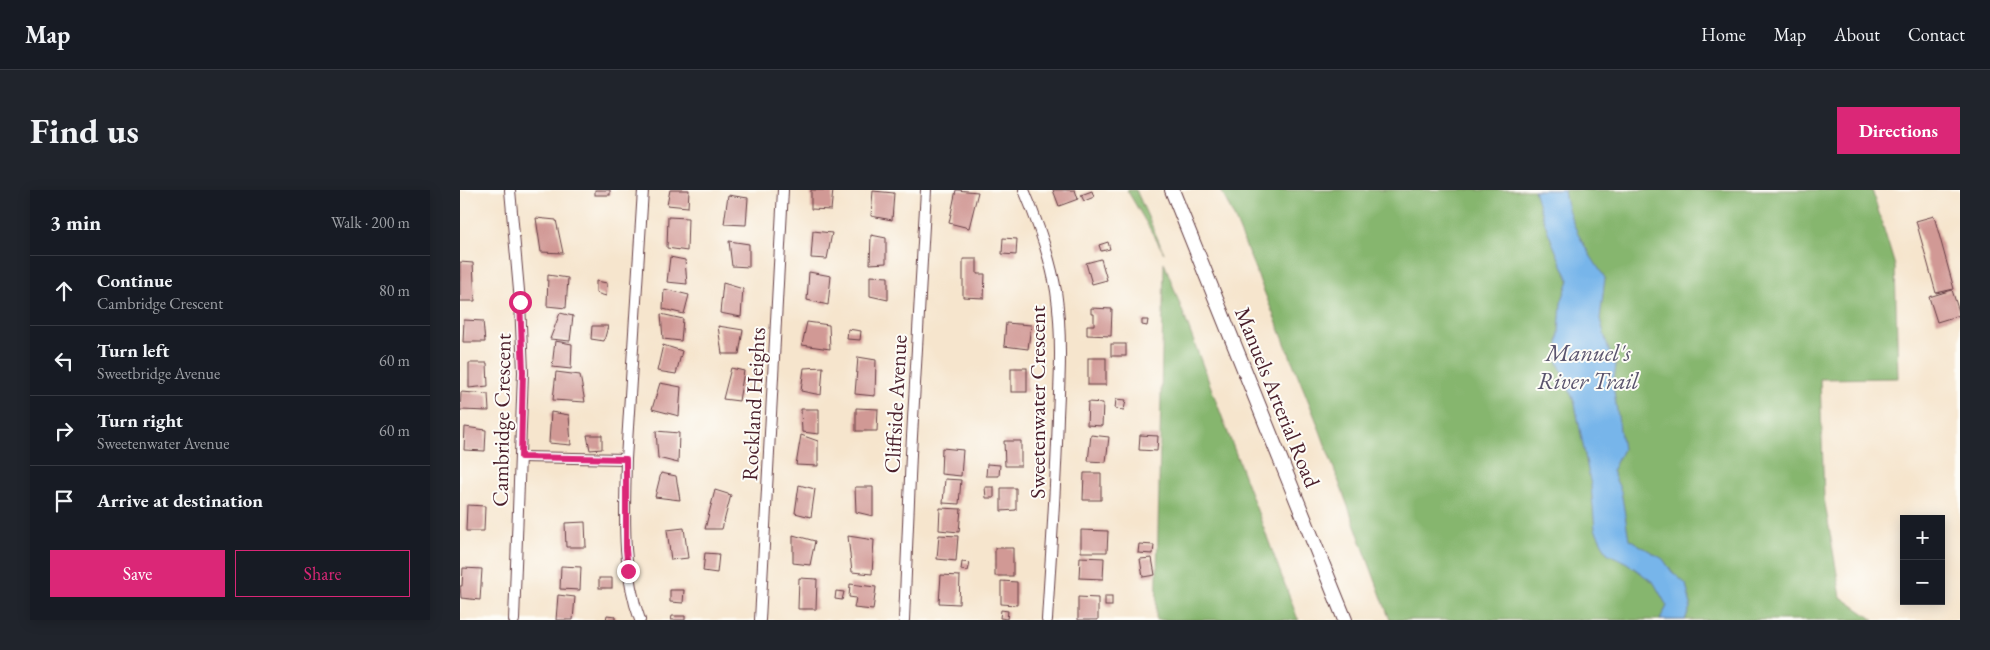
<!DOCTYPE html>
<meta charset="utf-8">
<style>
body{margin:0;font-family:"EB Garamond",serif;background:#20242c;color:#f1f3f6}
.controls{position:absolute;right:15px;bottom:15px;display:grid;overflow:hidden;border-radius:0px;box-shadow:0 2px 12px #0003}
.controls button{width:45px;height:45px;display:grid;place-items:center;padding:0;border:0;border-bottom:1px solid #363941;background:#171b24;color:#f1f3f6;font:25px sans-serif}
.stop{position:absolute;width:15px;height:15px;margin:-11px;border:4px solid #db2777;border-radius:50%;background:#fff}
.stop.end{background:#db2777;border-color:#fff;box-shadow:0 1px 5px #0008}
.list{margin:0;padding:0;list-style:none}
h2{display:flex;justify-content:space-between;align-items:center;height:65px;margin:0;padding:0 20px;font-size:21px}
h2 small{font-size:16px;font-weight:400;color:#9ea1a6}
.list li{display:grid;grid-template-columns:32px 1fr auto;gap:15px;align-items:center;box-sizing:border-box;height:70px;padding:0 20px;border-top:1px solid #363941}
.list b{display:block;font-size:19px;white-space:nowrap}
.list p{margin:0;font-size:16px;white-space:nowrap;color:#9ea1a6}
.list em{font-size:16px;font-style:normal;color:#9ea1a6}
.actions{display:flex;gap:10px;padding:15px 20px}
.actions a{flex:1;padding:11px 0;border:1px solid #db2777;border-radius:0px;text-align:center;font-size:18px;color:#db2777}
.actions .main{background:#db2777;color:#fff}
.icon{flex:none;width:28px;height:28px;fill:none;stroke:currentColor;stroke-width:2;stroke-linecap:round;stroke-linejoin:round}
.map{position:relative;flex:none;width:1500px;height:430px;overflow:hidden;border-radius:0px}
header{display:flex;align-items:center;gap:30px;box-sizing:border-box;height:70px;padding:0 25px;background:#171b24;border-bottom:1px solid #363941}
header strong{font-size:24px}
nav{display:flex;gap:28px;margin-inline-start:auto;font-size:18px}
.intro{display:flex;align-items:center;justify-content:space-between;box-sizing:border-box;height:120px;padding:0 30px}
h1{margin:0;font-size:35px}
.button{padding:12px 22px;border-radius:0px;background:#db2777;color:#fff;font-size:18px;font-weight:700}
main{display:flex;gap:30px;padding:0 30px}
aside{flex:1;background:#171b24;border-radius:0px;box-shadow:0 2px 12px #0003}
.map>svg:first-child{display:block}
</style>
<header>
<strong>Map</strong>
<nav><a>Home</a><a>Map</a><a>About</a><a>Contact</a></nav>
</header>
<div class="intro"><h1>Find us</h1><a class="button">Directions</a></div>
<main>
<aside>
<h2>3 min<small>Walk · 200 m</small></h2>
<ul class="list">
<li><svg class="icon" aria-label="ahead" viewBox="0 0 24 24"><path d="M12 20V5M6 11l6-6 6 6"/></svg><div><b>Continue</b><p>Cambridge Crescent</p></div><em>80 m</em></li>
<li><svg class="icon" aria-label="left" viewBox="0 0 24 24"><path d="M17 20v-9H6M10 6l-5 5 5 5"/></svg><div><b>Turn left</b><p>Sweetbridge Avenue</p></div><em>60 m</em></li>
<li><svg class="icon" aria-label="right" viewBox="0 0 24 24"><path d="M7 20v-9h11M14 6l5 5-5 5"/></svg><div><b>Turn right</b><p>Sweetenwater Avenue</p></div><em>60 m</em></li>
<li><svg class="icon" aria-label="arrive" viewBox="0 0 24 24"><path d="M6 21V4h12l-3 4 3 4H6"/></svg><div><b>Arrive at destination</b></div></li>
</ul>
<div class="actions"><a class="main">Save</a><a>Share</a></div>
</aside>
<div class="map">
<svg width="1500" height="430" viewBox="0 0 1500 430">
<rect width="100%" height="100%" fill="#fdfcf7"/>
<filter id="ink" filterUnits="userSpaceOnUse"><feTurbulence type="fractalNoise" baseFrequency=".02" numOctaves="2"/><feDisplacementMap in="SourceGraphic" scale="10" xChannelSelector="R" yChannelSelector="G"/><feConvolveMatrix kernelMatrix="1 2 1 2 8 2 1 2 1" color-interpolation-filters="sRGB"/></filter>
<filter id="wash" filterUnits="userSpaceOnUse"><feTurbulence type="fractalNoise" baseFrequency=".0096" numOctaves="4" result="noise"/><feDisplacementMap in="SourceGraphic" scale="20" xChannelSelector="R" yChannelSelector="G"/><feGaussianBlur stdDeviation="1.12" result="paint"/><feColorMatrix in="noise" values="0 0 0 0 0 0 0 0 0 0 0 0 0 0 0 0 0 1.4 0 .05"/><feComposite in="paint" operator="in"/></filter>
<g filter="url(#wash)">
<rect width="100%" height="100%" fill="#f6e5cd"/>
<g fill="#86b66e" stroke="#686a4c">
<polygon points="667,0 676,0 704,63"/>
<polygon points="761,0 1412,0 1435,76 1438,188 1360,189 1364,308 1381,407 1414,430 930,430 856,230 774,27"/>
<polygon points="704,72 837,427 839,430 696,430"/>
</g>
<path fill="#77b5ea" stroke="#606a8a" d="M1074 0H1104C1108 32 1127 61 1145 88L1140 129 1148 158 1156 175 1153 195 1163 259 1152 281 1161 301 1169 349 1203 369 1212 382 1226 394 1231 415 1225 430H1200L1207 416 1194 393 1167 373 1147 363 1135 339 1131 296 1115 214 1097 170 1101 113 1109 90C1095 61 1083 31 1074 0Z"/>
<g id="blocks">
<g fill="#d19995">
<rect x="135" y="0" width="15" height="5"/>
<polygon points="210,0 229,0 228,17 207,15"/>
<polygon points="351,0 373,0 371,20 351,19"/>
<polygon points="496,0 518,2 509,38 489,33"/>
<polygon points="593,0 615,0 618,9 599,16"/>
<polygon points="413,1 434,3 432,30 411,26"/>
<polygon points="632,1 634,7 624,11 621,5"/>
<polygon points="268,5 288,8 286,35 264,34"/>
<polygon points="1474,26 1494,99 1476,103 1456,31"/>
<polygon points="208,27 228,28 227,61 207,58"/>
<polygon points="76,28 96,30 103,63 81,62"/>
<polygon points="353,41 372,43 367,69 351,68"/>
<polygon points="411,45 426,48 426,73 410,74"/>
<polygon points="543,48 557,49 556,65 542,64"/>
<polygon points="269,51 289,54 289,77 272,76"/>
<polygon points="648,52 650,59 641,61 639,55"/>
<polygon points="210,67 225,70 227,94 207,92"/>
<polygon points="503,69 517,69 517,84 525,84 524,108 503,107"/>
<polygon points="641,69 647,90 632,94 626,73"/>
<polygon points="0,72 13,73 15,111 0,111"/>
<polygon points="349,82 371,86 368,115 347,110"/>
<polygon points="88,85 108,88 106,118 87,116"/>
<polygon points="410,86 428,87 428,110 410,106"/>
<polygon points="136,91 147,93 146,106 136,103"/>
<polygon points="263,93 283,99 281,127 260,123"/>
<polygon points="204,99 229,105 224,124 203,119"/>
<polygon points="1492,100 1500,125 1477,132 1469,107"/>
<polygon points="631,118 652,119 651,146 627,145 627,135 634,135 634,124 631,124"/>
<polygon points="100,123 113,126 110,151 90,149"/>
<polygon points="201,124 223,129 221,151 203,149"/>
<polygon points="4,130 23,131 25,152 3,152"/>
<polygon points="682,130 688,130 687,136 682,135"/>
<polygon points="347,132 369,135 370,159 342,155"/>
<polygon points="546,133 571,135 568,159 544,156"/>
<polygon points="132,136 148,136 144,151 131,149"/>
<polygon points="258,136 283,140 279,164 262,164"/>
<polygon points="388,139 401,141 400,150 387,149"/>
<polygon points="95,151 112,154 111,179 92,177"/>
<rect x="651" y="154" width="15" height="12"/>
<polygon points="203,155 222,161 216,184 197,181"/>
<polygon points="398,167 416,170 415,206 395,204"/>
<rect x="628" y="168" width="18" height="27"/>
<polygon points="9,173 27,173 28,196 9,198"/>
<polygon points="363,177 361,205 341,201 344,178"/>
<polygon points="271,178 284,181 279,211 263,209"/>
<rect x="551" y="178" width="16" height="24"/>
<polygon points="96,182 120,185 125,212 93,210"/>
<polygon points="200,193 221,197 219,226 192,219"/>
<polygon points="1,202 28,204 29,221 0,220"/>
<polygon points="656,209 666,210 664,220 655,219"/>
<polygon points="628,212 643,213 642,236 627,235"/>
<polygon points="396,218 418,219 417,241 396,241"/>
<polygon points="341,219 359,219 359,244 342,242"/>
<polygon points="91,222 109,225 111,255 89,253"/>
<polygon points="5,237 26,240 25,261 4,260"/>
<polygon points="196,241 219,243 218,273 198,268"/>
<polygon points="127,245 142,245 142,259 130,260"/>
<polygon points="341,245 358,251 358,276 336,275"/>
<polygon points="631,245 649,247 646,272 628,271"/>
<polygon points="680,245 698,246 697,261 679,260"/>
<polygon points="544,251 561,251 561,276 545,276"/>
<polygon points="482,258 503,260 501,286 481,284"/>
<polygon points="527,274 540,275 539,286 526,286"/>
<polygon points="201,283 216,286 220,310 195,307"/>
<polygon points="624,283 641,283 641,310 623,310"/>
<polygon points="485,289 501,290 499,314 483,313"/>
<polygon points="339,295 355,299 351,327 335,323"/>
<polygon points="395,297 413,297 413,326 396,322"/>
<polygon points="525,297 534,297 534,308 526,308"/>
<polygon points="541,298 556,298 556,320 541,321"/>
<polygon points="255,300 271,305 262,339 245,339"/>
<polygon points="7,315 25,316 24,341 6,341"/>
<polygon points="480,318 501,319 499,342 479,340"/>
<polygon points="125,332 126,357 106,357 105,333"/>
<polygon points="224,338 228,368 211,370 207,340"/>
<polygon points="621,340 648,341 647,362 621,362"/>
<polygon points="333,345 355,351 350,375 333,373"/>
<polygon points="479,345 498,346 496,371 477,369"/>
<polygon points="388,346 414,350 412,384 392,382"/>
<polygon points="679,354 694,355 693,364 678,363"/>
<rect x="535" y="358" width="18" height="28"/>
<polygon points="245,363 259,364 257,383 243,381"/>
<polygon points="620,367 644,368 643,389 619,388"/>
<polygon points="692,368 695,385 683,387 680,369"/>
<polygon points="502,372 510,373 508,381 501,380"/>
<polygon points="101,376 121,377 120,400 100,399"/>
<polygon points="3,378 22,379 20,410 1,408 0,396 2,396"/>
<polygon points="481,385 500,386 499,414 479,413"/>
<rect x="139" y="388" width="13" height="10"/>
<polygon points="339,388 357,389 356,419 338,419"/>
<polygon points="541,391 557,392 557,415 541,414"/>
<polygon points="390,394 416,397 413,420 394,418 396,408 389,407"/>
<polygon points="210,400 224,400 223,413 210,412"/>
<polygon points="376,401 384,402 382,410 375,409"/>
<polygon points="98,405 115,407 113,430 96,430"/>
<rect x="645" y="406" width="7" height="10"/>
<polygon points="618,407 638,408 638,430 618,430"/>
<polygon points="541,420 548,421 547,429 540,428"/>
<polygon points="147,425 155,426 155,430 146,430"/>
<polygon points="212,426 225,426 225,430 211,430"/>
</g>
</g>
</g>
<g filter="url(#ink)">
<use href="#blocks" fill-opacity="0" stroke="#643d43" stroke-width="1"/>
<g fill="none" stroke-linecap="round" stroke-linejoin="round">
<g stroke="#643d43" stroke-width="12">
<g id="street">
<polyline points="50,0 60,112 63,182 54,430"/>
<path d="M564 0C578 33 590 66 596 101 602 142 600 184 598 226 596 294 591 362 587 430"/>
<polyline points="61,267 166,269"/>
<path d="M180 430C161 378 165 323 166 269L183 0"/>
<polyline points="300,430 323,0"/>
<polyline points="444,430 451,264 466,0"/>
</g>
</g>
<g stroke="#643d43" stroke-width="16">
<polyline id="secondary" points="712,0 885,430"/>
</g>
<use href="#street" stroke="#fff" stroke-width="10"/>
<use href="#secondary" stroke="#fff" stroke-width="14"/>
</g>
</g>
<g fill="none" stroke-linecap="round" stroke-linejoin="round" filter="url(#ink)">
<polyline stroke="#db2777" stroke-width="6" points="60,112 63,182 61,267 166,269 166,359 168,381"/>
</g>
<g text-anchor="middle" stroke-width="4" stroke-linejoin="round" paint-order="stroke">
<g font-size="22" fill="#4a1f2b" stroke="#fdfcf7">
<text transform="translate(818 207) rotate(68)" y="8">Manuels Arterial Road</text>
<text transform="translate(577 212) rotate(-90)" y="8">Sweetenwater Crescent</text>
<text transform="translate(293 214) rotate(-87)" y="8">Rockland Heights</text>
<text transform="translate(435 214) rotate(-87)" y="8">Cliffside Avenue</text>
<text transform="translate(41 230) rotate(-89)" y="8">Cambridge Crescent</text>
</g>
<g font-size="24" font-style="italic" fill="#5a546e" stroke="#fdfcf7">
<text x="1128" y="171">Manuel's<tspan x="1128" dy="28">River Trail</tspan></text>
</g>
</g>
</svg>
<div class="controls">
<button>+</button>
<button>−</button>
</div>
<div class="stop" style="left:60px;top:112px"></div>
<div class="stop end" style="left:168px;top:381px"></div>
</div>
</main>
